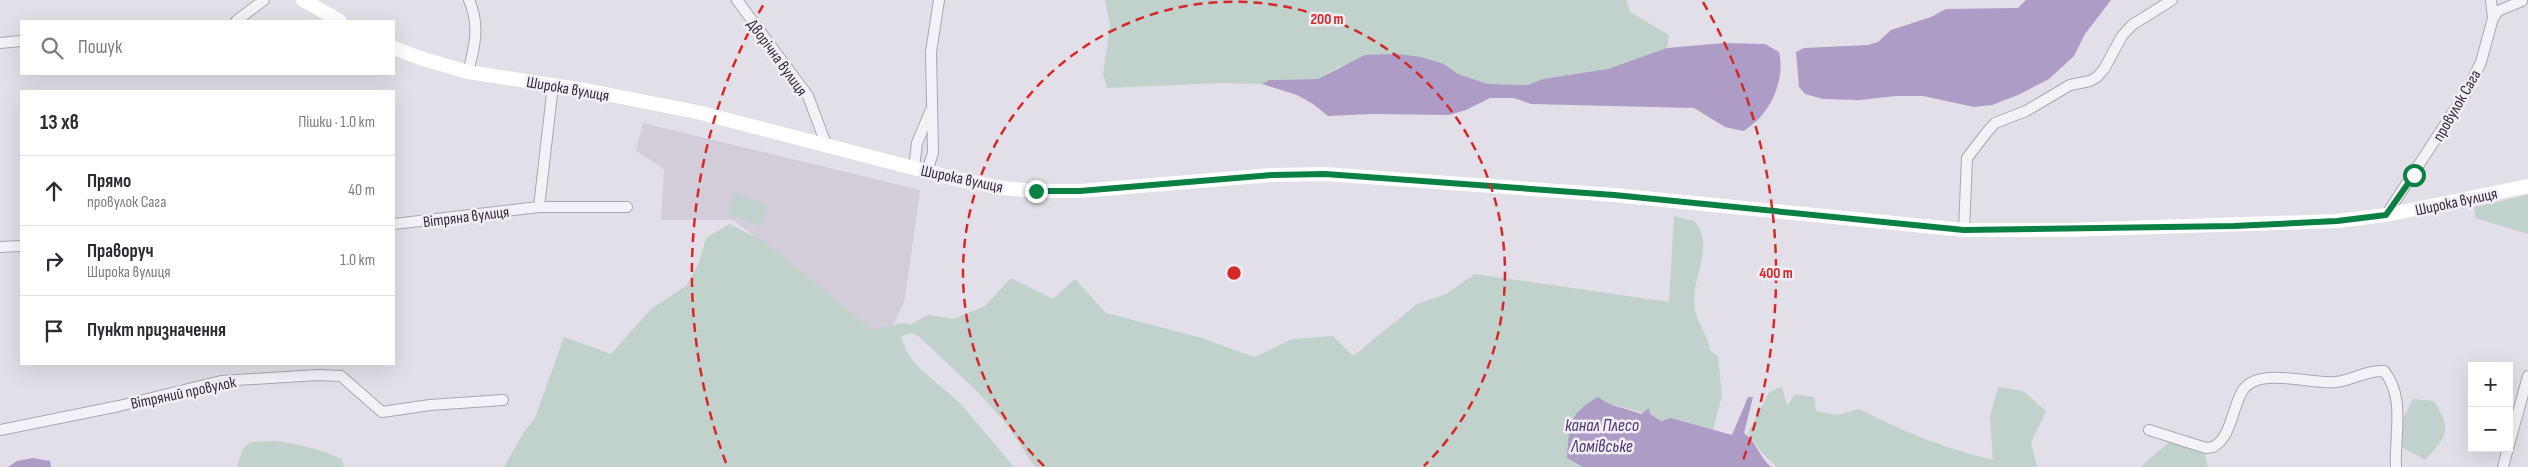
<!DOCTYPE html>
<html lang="uk">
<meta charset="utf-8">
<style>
body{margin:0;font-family:"Sofia Sans Condensed",sans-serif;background:#f2f2f3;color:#2b2b33}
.controls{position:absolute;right:15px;bottom:15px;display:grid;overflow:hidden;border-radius:0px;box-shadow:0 5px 20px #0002}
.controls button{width:45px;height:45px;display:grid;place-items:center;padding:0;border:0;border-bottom:1px solid #e1e1e2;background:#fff;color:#2b2b33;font:25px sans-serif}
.stop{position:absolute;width:15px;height:15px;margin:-11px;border:4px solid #0b8043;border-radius:50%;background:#fff}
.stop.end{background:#0b8043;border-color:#fff;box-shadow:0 1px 5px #0008}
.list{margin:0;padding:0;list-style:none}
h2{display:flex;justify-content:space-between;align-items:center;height:65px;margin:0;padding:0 20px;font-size:21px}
h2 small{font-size:16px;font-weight:400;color:#7c7c81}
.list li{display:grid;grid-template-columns:32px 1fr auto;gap:15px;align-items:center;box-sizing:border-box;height:70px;padding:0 20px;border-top:1px solid #e1e1e2}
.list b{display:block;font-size:19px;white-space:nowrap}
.list p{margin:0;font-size:16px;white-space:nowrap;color:#7c7c81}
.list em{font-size:16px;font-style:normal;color:#7c7c81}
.icon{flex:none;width:28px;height:28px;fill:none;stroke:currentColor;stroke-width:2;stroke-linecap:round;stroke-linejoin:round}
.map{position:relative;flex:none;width:2528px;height:467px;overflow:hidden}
.search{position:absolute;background:#fff;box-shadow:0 5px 20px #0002;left:20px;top:20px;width:375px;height:55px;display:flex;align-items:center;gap:12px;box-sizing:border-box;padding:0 18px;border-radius:0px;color:#7c7c81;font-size:19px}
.panel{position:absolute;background:#fff;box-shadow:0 5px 20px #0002;left:20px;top:90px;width:375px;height:275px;border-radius:0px}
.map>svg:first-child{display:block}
</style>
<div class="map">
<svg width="2528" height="467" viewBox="0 0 2528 467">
<rect width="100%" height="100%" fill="#e3dfe8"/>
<polygon fill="#d3cdd9" points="643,123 920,190 905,299 886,342 734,220 661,220 664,169 636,151"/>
<g fill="#c1d1cb">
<polygon points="1105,0 1626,0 1630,12 1669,35 1667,48 1608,70 1543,79 1528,85 1488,84 1458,74 1444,64 1340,66 1318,79 1269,80 1262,84 1221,83 1107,88 1103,74 1110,26"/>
<polygon points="735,193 768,206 760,226 727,213"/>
<polygon points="2528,195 2528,234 2475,218 2474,207"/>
<path d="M1674 216 1694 221C1717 247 1689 279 1695 310 1698 324 1708 336 1710 350L1718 356 1722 396 1713 430 1671 418 1661 421C1655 414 1618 406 1607 404L1567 458 1583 467H1035L1005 422 977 391 918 336 911 333 901 336 907 352 917 366 961 404 1014 467H504L524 432 535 418 564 337 611 354 651 309 687 285 699 262 706 238 729 224 763 241 872 330 901 323 911 324 929 315 953 319 985 306 1011 278 1053 299 1075 279 1106 313 1202 338 1254 357 1292 339 1333 336 1353 356 1417 304 1446 294 1475 274 1669 302Z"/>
<path d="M1782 387 1787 406 1795 394 1814 397 1816 411 1837 415 1859 409C1901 431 1946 449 1993 460L1990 416 1998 387 2023 391 2046 411 2031 443 2037 467H1777L1762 453 1748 433 1769 392Z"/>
<path d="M2413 399 2434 401C2452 431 2448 435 2425 460L2402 447 2403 419Z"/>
<path d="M276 441C300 444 320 449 342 459L344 467H237L242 450 250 442Z"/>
<polygon points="2171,441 2204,451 2208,467 2140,467"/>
</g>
<g fill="#ac9cc6">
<polygon points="2026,0 2111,0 2085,34 2074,56 2049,79 2018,95 1992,105 1974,107 1923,96 1896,96 1860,100 1823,99 1805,94 1799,87 1796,52 1804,48 1868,45 1878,42 1891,30 1931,17 1946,9 2018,8"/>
<path d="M1724 43 1765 44 1779 52C1786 81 1769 117 1743 131L1725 127 1694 108 1531 104 1514 98H1490L1466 110 1449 115 1373 114 1328 116 1313 104 1297 95 1262 84 1269 80 1318 79 1365 55 1397 54 1421 57 1444 64 1458 74 1488 84 1528 85 1543 79 1608 69 1667 48Z"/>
<path d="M1598 397C1610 407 1626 408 1641 414L1649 408 1650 414 1661 421 1671 418 1732 435 1748 397H1753L1744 433C1757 442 1759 457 1771 467H1583L1567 458C1570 424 1567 415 1598 397Z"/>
<polygon points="33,458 50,461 51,467 8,467 17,461"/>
</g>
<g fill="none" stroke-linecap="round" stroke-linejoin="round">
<g stroke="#aba5b2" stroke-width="12">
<g id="street">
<polyline points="737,0 808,96 826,144"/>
<polyline points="2491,0 2493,18"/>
<polyline points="236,21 264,0"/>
<polyline points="0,43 21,41"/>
<path d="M468 72C475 46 480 25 469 0"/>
<polyline points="914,168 917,143 930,112"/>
<polyline points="927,171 933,153 931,52 939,0"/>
<polyline points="539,207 553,85"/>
<polyline points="2386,215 2467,91 2481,62 2493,18 2498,11 2522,1"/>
<polyline points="394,224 539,207 627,207"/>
<polyline points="1964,230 1967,158 1987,132 1995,123 2026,111 2070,85 2090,81 2097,77 2104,69 2122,36 2132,25 2172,0"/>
<polyline points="0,247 21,246"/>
<polyline points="0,430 119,406 221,381 318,375 341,376 382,412 430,405 503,400"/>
<path d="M2149 430 2206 448 2213 447C2232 437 2232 407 2243 390 2259 366 2313 385 2336 382 2354 380 2366 370 2384 371 2406 397 2394 437 2396 467"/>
<polyline points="2509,445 2528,376"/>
<polyline points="2503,467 2508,448"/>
</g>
</g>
<use href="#street" stroke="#f4f2f6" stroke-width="10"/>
<g stroke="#fff" stroke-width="14">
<polyline points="303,0 340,21"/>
<polyline points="394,48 420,58 468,72 585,90 697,112 956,179 1003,188 1035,191 1080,191 1272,175 1325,174 1614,195 1964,230 2065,230 2337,221 2386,215 2528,186"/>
</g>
</g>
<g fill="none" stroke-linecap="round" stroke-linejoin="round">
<polyline stroke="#0b8043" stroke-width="6" points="1036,191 1080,191 1272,175 1325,174 1614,195 1964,230 2234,226 2337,221 2386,215 2414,175"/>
</g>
<g fill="none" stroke="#d62828" stroke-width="2.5" stroke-dasharray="9 6">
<path d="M1044 466A271 271 0 1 1 1424 466"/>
<path d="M726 463A542 542 0 0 1 765 2M1703 2A542 542 0 0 1 1742 463"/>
</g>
<g text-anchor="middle" stroke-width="5" stroke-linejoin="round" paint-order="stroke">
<g font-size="16" fill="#34293e" stroke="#f2eef5">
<text transform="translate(778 57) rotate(54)" y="6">Дворічна вулиця</text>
<text transform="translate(568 88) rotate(10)" y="6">Широка вулиця</text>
<text transform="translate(2456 105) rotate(-60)" y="6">провулок Сага</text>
<text transform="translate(962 178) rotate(12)" y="6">Широка вулиця</text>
<text transform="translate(2456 201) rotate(-12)" y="6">Широка вулиця</text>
<text transform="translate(466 216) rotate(-7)" y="6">Вітряна вулиця</text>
<text transform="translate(183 392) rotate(-12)" y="6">Вітряний провулок</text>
</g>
<g font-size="18" font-style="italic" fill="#4e3570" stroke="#f2eef5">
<text x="1602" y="431">канал Плесо<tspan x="1602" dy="21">Ломівське</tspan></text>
</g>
</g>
<circle cx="1234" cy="273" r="8" fill="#d62828" stroke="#f2eef5" stroke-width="2.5"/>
<g font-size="15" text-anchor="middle" font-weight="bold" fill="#d62828" stroke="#f2eef5" stroke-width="5" stroke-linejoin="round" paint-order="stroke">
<text x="1327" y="24">200 m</text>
<text x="1776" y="278">400 m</text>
</g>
</svg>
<div class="controls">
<button>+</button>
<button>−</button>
</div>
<div class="stop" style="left:2414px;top:175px"></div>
<div class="stop end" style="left:1036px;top:191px"></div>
<div class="search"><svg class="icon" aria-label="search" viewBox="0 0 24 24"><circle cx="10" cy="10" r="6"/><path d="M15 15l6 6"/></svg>Пошук</div>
<section class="panel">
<h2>13 хв<small>Пішки · 1.0 km</small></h2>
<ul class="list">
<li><svg class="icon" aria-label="ahead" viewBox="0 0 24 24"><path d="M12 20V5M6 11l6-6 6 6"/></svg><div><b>Прямо</b><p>провулок Сага</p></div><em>40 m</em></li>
<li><svg class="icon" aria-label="right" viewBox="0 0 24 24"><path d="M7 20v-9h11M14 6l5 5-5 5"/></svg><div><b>Праворуч</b><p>Широка вулиця</p></div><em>1.0 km</em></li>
<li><svg class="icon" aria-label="arrive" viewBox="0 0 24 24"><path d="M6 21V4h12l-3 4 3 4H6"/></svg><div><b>Пункт призначення</b></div></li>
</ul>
</section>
</div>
